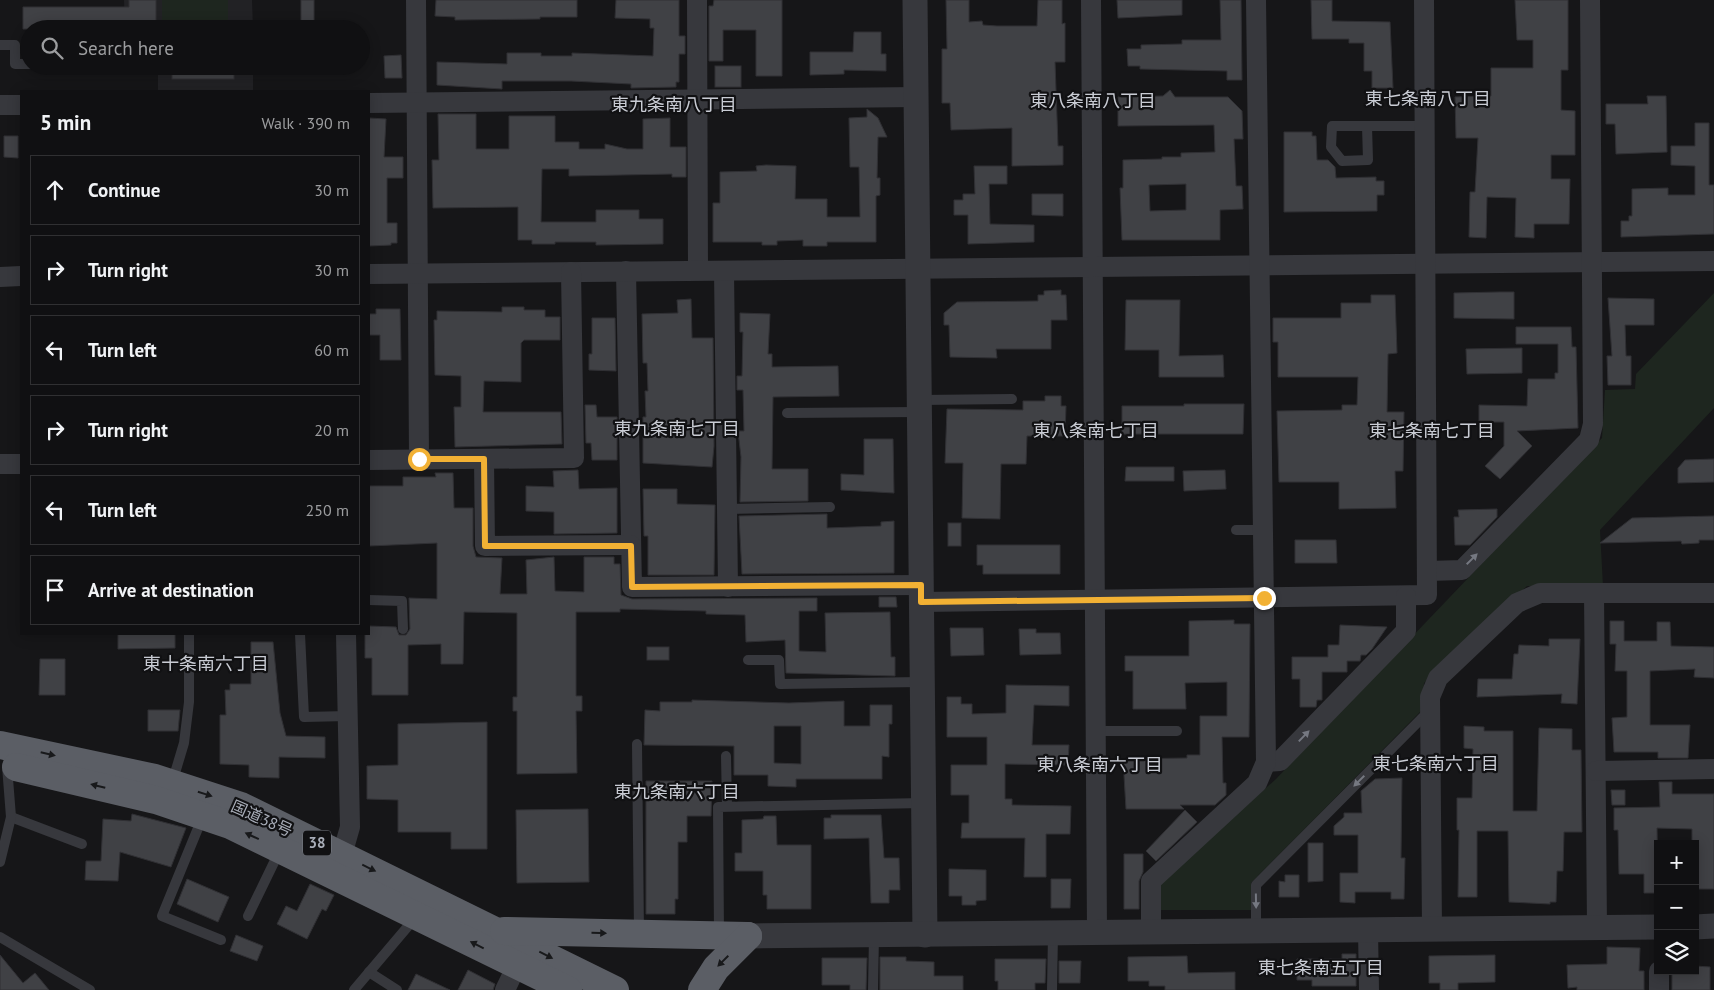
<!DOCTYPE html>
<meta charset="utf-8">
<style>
body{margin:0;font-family:"PT Sans","Noto Sans JP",sans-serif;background:#1e1e20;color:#f1f3f6}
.controls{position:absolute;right:15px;bottom:15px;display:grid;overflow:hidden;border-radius:0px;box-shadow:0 2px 12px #0003}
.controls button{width:45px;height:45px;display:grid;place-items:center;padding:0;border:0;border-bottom:1px solid #303032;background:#101012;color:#f1f3f6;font:25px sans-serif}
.stop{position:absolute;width:15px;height:15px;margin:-11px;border:4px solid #f2b134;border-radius:50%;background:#fff}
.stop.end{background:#f2b134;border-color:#fff;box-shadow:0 1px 5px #0008}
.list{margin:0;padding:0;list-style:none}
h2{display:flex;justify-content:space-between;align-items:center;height:65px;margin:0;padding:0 20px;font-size:21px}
h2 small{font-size:16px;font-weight:400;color:#9c9d9f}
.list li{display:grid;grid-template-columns:32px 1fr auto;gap:15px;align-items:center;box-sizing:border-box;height:70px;margin:0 10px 10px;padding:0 10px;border:1px solid #303032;border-radius:0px}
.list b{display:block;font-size:19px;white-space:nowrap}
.list em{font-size:16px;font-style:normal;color:#9c9d9f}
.icon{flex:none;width:28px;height:28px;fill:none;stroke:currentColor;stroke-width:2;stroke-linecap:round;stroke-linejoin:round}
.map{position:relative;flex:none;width:1714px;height:990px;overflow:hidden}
.search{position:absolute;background:#101012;box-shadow:0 2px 12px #0003;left:20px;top:20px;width:350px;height:55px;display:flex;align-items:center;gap:12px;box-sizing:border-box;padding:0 18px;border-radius:28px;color:#9c9d9f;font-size:19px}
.panel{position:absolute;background:#101012;box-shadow:0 2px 12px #0003;left:20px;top:90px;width:350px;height:545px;border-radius:0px}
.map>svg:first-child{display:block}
</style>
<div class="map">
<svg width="1714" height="990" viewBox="0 0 1714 990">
<rect width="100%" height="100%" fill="#161618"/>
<g fill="#222225">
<polygon points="124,0 252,0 253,29 125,29"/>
<polygon points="125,66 253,66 253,91 158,91 158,73 125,73"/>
</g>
<g fill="#1e261f">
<rect x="162" y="0" width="66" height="23"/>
<polygon points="1714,293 1714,408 1600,530 1603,586 1527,586 1424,683 1423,709 1251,883 1251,910 1157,910 1159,884 1276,779 1602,438 1605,390 1635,389 1636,374"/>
</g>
<g fill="#404145" stroke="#303034" fill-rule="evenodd">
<polygon points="129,0 156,0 156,29 23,29 23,7 129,7"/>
<rect x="301" y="0" width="13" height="29"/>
<polygon points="436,0 577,0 577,17 540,17 540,19 455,20 455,17 435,16"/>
<polygon points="616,0 679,0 679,36 685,36 685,54 679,54 679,82 676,82 676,87 631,88 631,84 571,81 502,81 502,89 437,85 437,62 507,64 507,53 541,53 541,56 572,56 572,53 653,56 654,28 650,28 650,19 615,18"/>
<polygon points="714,0 782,0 782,76 756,76 756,30 723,30 723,61 709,61 709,6 713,6"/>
<polygon points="946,0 969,0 969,22 982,21 983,25 997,26 1037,26 1038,0 1062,0 1062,24 1065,23 1065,62 1055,62 1058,146 1063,146 1063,165 1012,166 1012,128 951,130 950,103 942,103 942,49 947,49"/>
<polygon points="1117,0 1182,0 1182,15 1118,18"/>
<polygon points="1220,0 1241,0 1242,80 1227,80 1227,71 1140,69 1140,66 1128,66 1127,49 1141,49 1141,45 1182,44 1182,40 1221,40"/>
<polygon points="1311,0 1332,0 1332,21 1390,22 1393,88 1372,88 1372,71 1364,71 1364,43 1349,43 1349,39 1312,39"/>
<polygon points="1515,0 1568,0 1568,70 1561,70 1561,110 1575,111 1575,155 1551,155 1551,179 1570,179 1569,224 1534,224 1534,238 1515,237 1516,198 1487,197 1486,238 1469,237 1470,192 1475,192 1478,138 1456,138 1455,97 1491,96 1491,68 1533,68 1533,40 1517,40"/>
<polygon points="854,32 881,32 881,54 886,54 886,71 844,70 844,74 810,75 810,52 853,52"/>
<polygon points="401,55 402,78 385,78 384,56"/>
<rect x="172" y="66" width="62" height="13"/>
<rect x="715" y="66" width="26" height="21"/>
<path d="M1170 90 1175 97H1228L1242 111 1243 139H1234L1236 186H1242L1243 209 1220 210V240H1122L1120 188H1123V160L1162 159V157H1181V153L1215 152 1214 125 1118 126V97L1163 96ZM1186 184V210L1150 211 1149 185Z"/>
<polygon points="1647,96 1666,96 1667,152 1616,154 1615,124 1606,124 1606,104 1648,104"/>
<polygon points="867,109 878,118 887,137 878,137 877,178 880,178 880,195 876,196 876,242 827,242 827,246 803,246 803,240 777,241 777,245 762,245 762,242 713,242 713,203 720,203 720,172 757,171 756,166 766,165 796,166 795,199 827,199 827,217 860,217 859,167 850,167 849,118 867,117"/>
<polygon points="438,114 476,114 476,149 509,149 509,116 555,116 555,142 579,142 579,149 605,149 605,144 627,149 643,149 643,119 670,118 670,147 686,147 686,177 672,177 672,174 569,176 569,169 542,169 541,222 596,222 596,210 639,210 639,219 663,219 663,244 596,245 596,242 555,242 555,244 532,244 532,240 518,240 518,207 433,208 432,160 439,160"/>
<polygon points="369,118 386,119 384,157 403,157 403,178 387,178 387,223 397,223 397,243 391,243 391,245 369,246"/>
<polygon points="1695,123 1709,123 1709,185 1714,185 1714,234 1621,237 1621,221 1629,221 1629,216 1632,216 1632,189 1668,188 1668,195 1695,195 1695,166 1671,165 1671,146 1695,146"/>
<polygon points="1284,132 1312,132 1312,136 1316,136 1317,160 1328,160 1335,167 1336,178 1376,177 1376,181 1384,181 1384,195 1377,195 1377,211 1284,212"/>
<polygon points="4,136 18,136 18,158 4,157"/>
<polygon points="974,166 1007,166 1007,184 989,184 990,224 1034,225 1034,242 968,244 968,215 954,215 954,200 963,200 963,194 975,194"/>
<polygon points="1032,194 1063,194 1063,216 1032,215"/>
<polygon points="1061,290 1061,295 1066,295 1067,320 1051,320 1051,349 996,349 997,358 950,357 949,325 944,325 944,313 957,302 1038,301 1038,295 1044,295 1044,291"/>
<polygon points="1499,292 1514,292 1514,319 1454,318 1454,293"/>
<polygon points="1371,295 1395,295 1397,353 1388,354 1387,412 1404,412 1403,471 1395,471 1396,508 1339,509 1339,482 1279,482 1277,411 1342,410 1342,405 1357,405 1358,377 1278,377 1278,342 1273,342 1273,318 1341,318 1341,303 1371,303"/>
<polygon points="1608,298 1654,299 1654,325 1625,325 1626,356 1631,356 1631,385 1608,385 1607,356 1612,356"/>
<polygon points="691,299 692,338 713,338 714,446 712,467 643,463 643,417 646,417 645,391 648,391 647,363 643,363 642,314 678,313 677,300"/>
<polygon points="1126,300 1180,300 1179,356 1223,355 1224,377 1159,377 1159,350 1125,350"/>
<polygon points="502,307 524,307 524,310 545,310 545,317 560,317 560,340 524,340 521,343 521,382 484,381 483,412 561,412 562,444 455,447 454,407 461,407 461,376 435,375 434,320 437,320 437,311 502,312"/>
<polygon points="376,309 400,309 401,360 380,360 380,335 369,335 369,314 376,314"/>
<polygon points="740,313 770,314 768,354 772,354 772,367 838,366 839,396 773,397 772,469 808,469 808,501 740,502 741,457 738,431 744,431 743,390 737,390 737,376 742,376 743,332 740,332"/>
<polygon points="592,318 615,318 616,371 589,370 589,354 592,354"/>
<polygon points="1516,327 1571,327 1572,347 1576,347 1578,428 1517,431 1532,446 1500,479 1485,466 1504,446 1504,422 1479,422 1479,405 1527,406 1528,379 1555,379 1555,373 1558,373 1558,344 1516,344"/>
<polygon points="1522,348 1522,373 1467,374 1466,349"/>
<polygon points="1045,396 1061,396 1061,406 1066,406 1065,436 1027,436 1026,464 1001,464 1000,519 962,518 963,463 945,463 947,409 1023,410 1023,401 1045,401"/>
<polygon points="1184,404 1244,404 1243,434 1122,434 1122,406 1184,406"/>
<polygon points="585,405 596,405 597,417 617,417 617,460 592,460 591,443 586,443"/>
<polygon points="864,439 893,439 894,493 841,490 841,474 864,475"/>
<polygon points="1714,459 1714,482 1678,483 1678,468 1685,460"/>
<polygon points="1126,467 1174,467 1174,481 1125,481"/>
<polygon points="578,470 579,489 617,488 617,533 554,534 554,512 526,511 526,486 554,487 553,471"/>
<polygon points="1225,470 1226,489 1184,491 1183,471"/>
<polygon points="435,473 453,473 454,508 473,508 473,546 476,557 502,558 500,594 527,594 526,560 554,557 555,591 584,592 584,557 614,557 614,564 620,564 621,595 632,599 817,598 817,611 799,611 799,651 826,652 825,613 890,612 891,657 895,657 895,676 786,673 785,640 746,642 745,615 706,614 706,611 620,609 620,612 576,612 576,696 582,696 582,711 576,711 577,773 517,774 517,711 513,711 513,697 517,697 517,613 464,612 463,664 441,664 441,644 408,645 408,695 372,695 372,658 365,658 365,634 369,634 369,626 396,627 399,635 406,635 410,629 409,598 437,599 437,543 369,546 369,486 403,486 403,477 436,477"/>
<polygon points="643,489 677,489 677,504 715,505 714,575 648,575 648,536 644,536"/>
<polygon points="1497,509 1497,517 1470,545 1455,545 1454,517 1459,517 1458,510"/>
<polygon points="827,514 827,528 881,526 881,522 894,521 894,573 742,574 739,516"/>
<polygon points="1714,516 1714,540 1699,540 1699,543 1682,544 1681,541 1600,543 1632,518"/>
<rect x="948" y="523" width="13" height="23"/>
<polygon points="1295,540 1336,540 1337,563 1295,563"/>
<polygon points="977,545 1060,545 1060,574 983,574 983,565 977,565"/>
<polygon points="879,597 896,597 897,607 879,607"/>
<polygon points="1234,620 1234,624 1250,624 1249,737 1222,737 1223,783 1226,783 1226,795 1215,805 1180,805 1184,809 1126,809 1123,759 1187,758 1187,755 1200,755 1200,716 1227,716 1227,682 1185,683 1186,709 1133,709 1133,671 1125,671 1125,656 1189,656 1189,621"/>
<polygon points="1610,621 1624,621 1624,641 1657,641 1657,622 1670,622 1671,646 1714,647 1714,678 1694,677 1695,669 1650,671 1650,725 1690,725 1688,758 1658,758 1658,752 1614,752 1612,718 1627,717 1627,671 1615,671 1616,644 1610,644"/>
<polygon points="1340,625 1387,627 1372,649 1366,655 1361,655 1360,661 1347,661 1347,672 1322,672 1322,700 1317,700 1316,707 1300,707 1300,679 1292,679 1292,657 1328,657 1328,645 1339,645"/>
<polygon points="950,628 983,628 984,655 951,656"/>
<polygon points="1019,629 1036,629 1036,633 1060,633 1061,654 1020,655"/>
<polygon points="118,634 175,634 175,648 118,649"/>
<polygon points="1549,639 1580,639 1577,704 1561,703 1562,694 1477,697 1478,679 1512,679 1514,654 1518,654 1519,645 1549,646"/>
<polygon points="251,642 273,642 280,713 286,736 325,737 325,758 279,757 279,778 249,777 249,765 220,764 220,715 226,715 225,690 230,690 230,684 251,684"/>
<rect x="647" y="647" width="22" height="13"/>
<polygon points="40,659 65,659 65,695 39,695"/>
<polygon points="1006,685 1069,686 1069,706 1034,705 1032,745 1069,745 1068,765 1005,764 1005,799 1012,799 1012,805 1071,806 1070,834 1046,834 1046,877 1024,877 1025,838 961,838 962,823 969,823 969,795 951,795 951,765 987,765 987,737 947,737 947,697 961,697 961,704 972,704 972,714 1006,713"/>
<path d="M692 700 789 703 844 701V726H870V705H892V724H889V757L882 756V779H796V787L768 786V775H734V746L644 745 645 710 660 711V702H692ZM774 726H801V764L774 763Z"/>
<polygon points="148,710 180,710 178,731 148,731"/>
<polygon points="487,722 487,849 451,849 451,832 398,832 398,800 367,799 367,766 398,765 398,724"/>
<polygon points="1464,726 1484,727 1484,731 1513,731 1513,811 1537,811 1539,728 1572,729 1572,750 1581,750 1582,832 1564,832 1563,871 1557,871 1556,902 1550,902 1550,904 1509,902 1508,831 1477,831 1477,897 1458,897 1459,830 1457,830 1457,798 1472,798 1473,749 1464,748"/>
<polygon points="1402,778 1401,858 1405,858 1404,899 1391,899 1391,892 1355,892 1355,903 1340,902 1340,873 1358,873 1358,835 1334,835 1334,826 1344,817 1344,813 1362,813 1361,791 1375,779"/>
<polygon points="646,781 712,781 711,816 687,816 687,842 678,842 678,899 675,899 675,914 646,914"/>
<polygon points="1659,782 1672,782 1672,794 1714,794 1714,889 1695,889 1695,844 1692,844 1692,829 1657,828 1658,893 1644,893 1644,874 1619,874 1618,830 1614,830 1614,808 1660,807"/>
<polygon points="1611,790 1625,790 1625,805 1612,805"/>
<polygon points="588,809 589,882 517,883 516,810"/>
<polygon points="1185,810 1197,822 1156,861 1146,851"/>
<polygon points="132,814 186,828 171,867 120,852 118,881 85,880 86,861 101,861 103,819 131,821"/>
<polygon points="831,815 881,815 884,858 899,858 900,890 889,890 889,903 871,903 869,838 824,839 824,818 831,818"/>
<polygon points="764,816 776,816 777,845 811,845 811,909 767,909 767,895 763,895 763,871 735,871 735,853 742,853 742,820 763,819"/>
<polygon points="1308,843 1323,843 1323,881 1308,882"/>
<polygon points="1124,854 1143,854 1143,872 1139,881 1139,909 1124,909"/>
<polygon points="949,869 986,870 986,900 976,901 976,905 962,905 962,896 949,896"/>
<polygon points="1285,875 1299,875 1299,897 1279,897 1279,881 1285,882"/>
<polygon points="187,879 229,897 218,922 177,904"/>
<polygon points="1051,879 1071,879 1070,908 1051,908"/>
<polygon points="310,884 334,895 326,911 322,909 307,939 277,924 286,906 297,911"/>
<polygon points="236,935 263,946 257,961 230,951"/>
<polygon points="1607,947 1640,948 1639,971 1644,971 1644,990 1577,990 1577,987 1568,988 1567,965 1607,964"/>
<polygon points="1342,954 1356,954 1356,986 1312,986 1312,980 1297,980 1297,959 1342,959"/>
<polygon points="0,955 23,983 35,973 49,990 0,990"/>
<polygon points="1495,955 1495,982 1458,983 1458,990 1440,990 1440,983 1429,983 1429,956"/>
<polygon points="1187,956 1188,973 1235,972 1235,990 1165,990 1165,986 1149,986 1149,981 1128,981 1128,957"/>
<polygon points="880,957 906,957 906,961 934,962 934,976 963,976 963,990 880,990"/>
<polygon points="822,958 867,958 866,990 850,990 850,985 822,985"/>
<polygon points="995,959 1046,959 1045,983 1035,983 1035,990 998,990 998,981 995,981"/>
<polygon points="1059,961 1081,961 1080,983 1059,983"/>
<polygon points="1695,966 1710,967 1710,990 1672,990 1672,971 1695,971"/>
<polygon points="468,970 495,984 493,990 458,990"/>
<polygon points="416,974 450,990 408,990"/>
</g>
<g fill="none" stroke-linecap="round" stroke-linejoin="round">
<g stroke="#37383d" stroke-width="10">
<polyline points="0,45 15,45 15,64 29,64"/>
<polyline points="1367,126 1332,126 1331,147 1342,161 1368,160 1367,126 1424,126"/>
<polyline points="920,400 1012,399"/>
<polyline points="787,413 919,412"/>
<polyline points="727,509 830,507"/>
<polyline points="1236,530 1263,530"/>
<polyline points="369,600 402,601 403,629"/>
<polyline points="300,634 304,717 348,716"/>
<polyline points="748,660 779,660 780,684 921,682"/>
<polyline points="1097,731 1177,731"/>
<polyline points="637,744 639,933"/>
<polyline points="726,756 727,806"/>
<polyline points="172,783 184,743 189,702 189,634"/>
<polyline points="203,816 162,916 221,940"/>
<polyline points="11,817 82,844"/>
<polyline points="0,862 11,817 7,766"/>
<polyline points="248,916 280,850"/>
<polyline points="1256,930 1256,885 1430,710"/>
<polyline points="719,934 718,807 923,803"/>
<polyline points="0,937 90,990"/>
<polyline points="369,972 397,990"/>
<polyline points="354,990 415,918"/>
<polyline points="873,990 874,935"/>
<polyline points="1052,990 1053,934"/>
</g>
<g stroke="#37383d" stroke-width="20">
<polyline points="416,0 419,459"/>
<polyline points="697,0 698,270"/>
<polyline points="1091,0 1097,932"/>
<polyline points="369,103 917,97"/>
<polyline points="0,105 21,105"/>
<polyline points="626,271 632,587 921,585"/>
<polyline points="724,271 728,587"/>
<polyline points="369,274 1714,261"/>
<polyline points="0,277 21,276"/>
<polyline points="484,459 485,546 631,545"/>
<polyline points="369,460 574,458 571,272"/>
<polyline points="0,464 21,464"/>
<polyline points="1428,571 1462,570 1589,440 1593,424 1590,0"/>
<polyline points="1594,593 1597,927"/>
<polyline points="921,602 1427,595 1424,0"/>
<polyline points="1266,762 1280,761 1406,631 1406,596"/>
<polyline points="1596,771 1714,769"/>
<polyline points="342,855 350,827 346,634"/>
<polyline points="1368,929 1369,990"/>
<polyline points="1432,929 1430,697 1438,678 1517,603 1540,593 1714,593"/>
<polyline points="1151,932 1151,881 1257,783 1266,762 1256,0"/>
<polyline points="1659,971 1659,990"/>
<polyline points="505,990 517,965"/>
</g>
<g stroke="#37383d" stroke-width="25">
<polyline points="915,0 925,935"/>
<polyline points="1695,927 1714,926"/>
<polyline points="748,936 1658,927"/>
</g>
<g stroke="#5b5e65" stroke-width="28">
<polyline points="0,745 155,778 241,806 615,990"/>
<polyline points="16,767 156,800 230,825 568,990"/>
<polyline points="504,931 748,936"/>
<polyline points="702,990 716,968 748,936"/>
</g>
</g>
<defs><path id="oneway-solid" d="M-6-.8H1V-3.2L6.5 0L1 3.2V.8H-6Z" transform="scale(1.25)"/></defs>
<g fill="#757881">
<use href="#oneway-solid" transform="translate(1472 559) rotate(-45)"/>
<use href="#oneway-solid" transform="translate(1304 736) rotate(-46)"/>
<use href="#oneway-solid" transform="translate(1359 781) rotate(135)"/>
<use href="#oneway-solid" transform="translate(1256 901) rotate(89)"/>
</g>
<g fill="#18191b">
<use href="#oneway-solid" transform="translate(48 754) rotate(13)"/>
<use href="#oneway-solid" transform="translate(98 786) rotate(-166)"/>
<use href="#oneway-solid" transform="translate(205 794) rotate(18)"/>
<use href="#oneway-solid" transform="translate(252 836) rotate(-155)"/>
<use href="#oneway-solid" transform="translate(369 868) rotate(26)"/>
<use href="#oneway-solid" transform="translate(599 933) rotate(1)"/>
<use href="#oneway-solid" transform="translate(477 945) rotate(-153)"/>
<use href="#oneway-solid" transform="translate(546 955) rotate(27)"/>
<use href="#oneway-solid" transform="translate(723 961) rotate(135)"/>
</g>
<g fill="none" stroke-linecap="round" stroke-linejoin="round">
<polyline stroke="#f2b134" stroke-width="6" points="419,459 484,459 485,546 631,546 632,587 921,585 921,602 1264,598"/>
</g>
<g text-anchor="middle" stroke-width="4.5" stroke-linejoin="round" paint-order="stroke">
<rect fill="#111113" stroke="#7b7e86" stroke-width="1" x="303" y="830.5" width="28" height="25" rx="4"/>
<g font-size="15" font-weight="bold" fill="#a8adb8">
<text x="317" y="848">38</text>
</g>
<g font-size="16" fill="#a8adb8" stroke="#111113">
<text transform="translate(262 818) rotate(24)" y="6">国道38号</text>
</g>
<g font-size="18" fill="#c9ccd4" stroke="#111113">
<text x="1428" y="105">東七条南八丁目</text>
<text x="1093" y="107">東八条南八丁目</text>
<text x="674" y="111">東九条南八丁目</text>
<text x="677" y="435">東九条南七丁目</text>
<text x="1096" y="437">東八条南七丁目</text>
<text x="1432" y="437">東七条南七丁目</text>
<text x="206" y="670">東十条南六丁目</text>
<text x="1436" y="770">東七条南六丁目</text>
<text x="1100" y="771">東八条南六丁目</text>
<text x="677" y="798">東九条南六丁目</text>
<text x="1321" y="974">東七条南五丁目</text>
</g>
</g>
</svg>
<div class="controls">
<button>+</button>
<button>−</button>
<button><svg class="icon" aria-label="layers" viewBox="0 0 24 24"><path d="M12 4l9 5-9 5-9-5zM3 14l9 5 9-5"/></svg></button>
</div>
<div class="stop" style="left:419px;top:459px"></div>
<div class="stop end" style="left:1264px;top:598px"></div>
<div class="search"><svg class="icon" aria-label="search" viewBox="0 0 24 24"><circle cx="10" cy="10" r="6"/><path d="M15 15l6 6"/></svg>Search here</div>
<section class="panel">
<h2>5 min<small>Walk · 390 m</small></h2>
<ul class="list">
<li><svg class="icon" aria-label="ahead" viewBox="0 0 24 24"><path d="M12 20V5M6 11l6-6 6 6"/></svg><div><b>Continue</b></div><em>30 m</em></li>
<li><svg class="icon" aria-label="right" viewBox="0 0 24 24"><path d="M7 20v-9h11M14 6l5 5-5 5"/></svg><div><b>Turn right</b></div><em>30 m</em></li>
<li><svg class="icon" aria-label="left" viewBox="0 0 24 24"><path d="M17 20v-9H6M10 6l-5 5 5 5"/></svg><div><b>Turn left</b></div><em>60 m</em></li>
<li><svg class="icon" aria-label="right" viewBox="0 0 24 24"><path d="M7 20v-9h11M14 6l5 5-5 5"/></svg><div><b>Turn right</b></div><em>20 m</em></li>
<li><svg class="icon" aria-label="left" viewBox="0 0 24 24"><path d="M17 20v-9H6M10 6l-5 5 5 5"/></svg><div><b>Turn left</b></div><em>250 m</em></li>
<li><svg class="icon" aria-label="arrive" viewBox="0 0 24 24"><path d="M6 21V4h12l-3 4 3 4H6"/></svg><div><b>Arrive at destination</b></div></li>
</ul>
</section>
</div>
